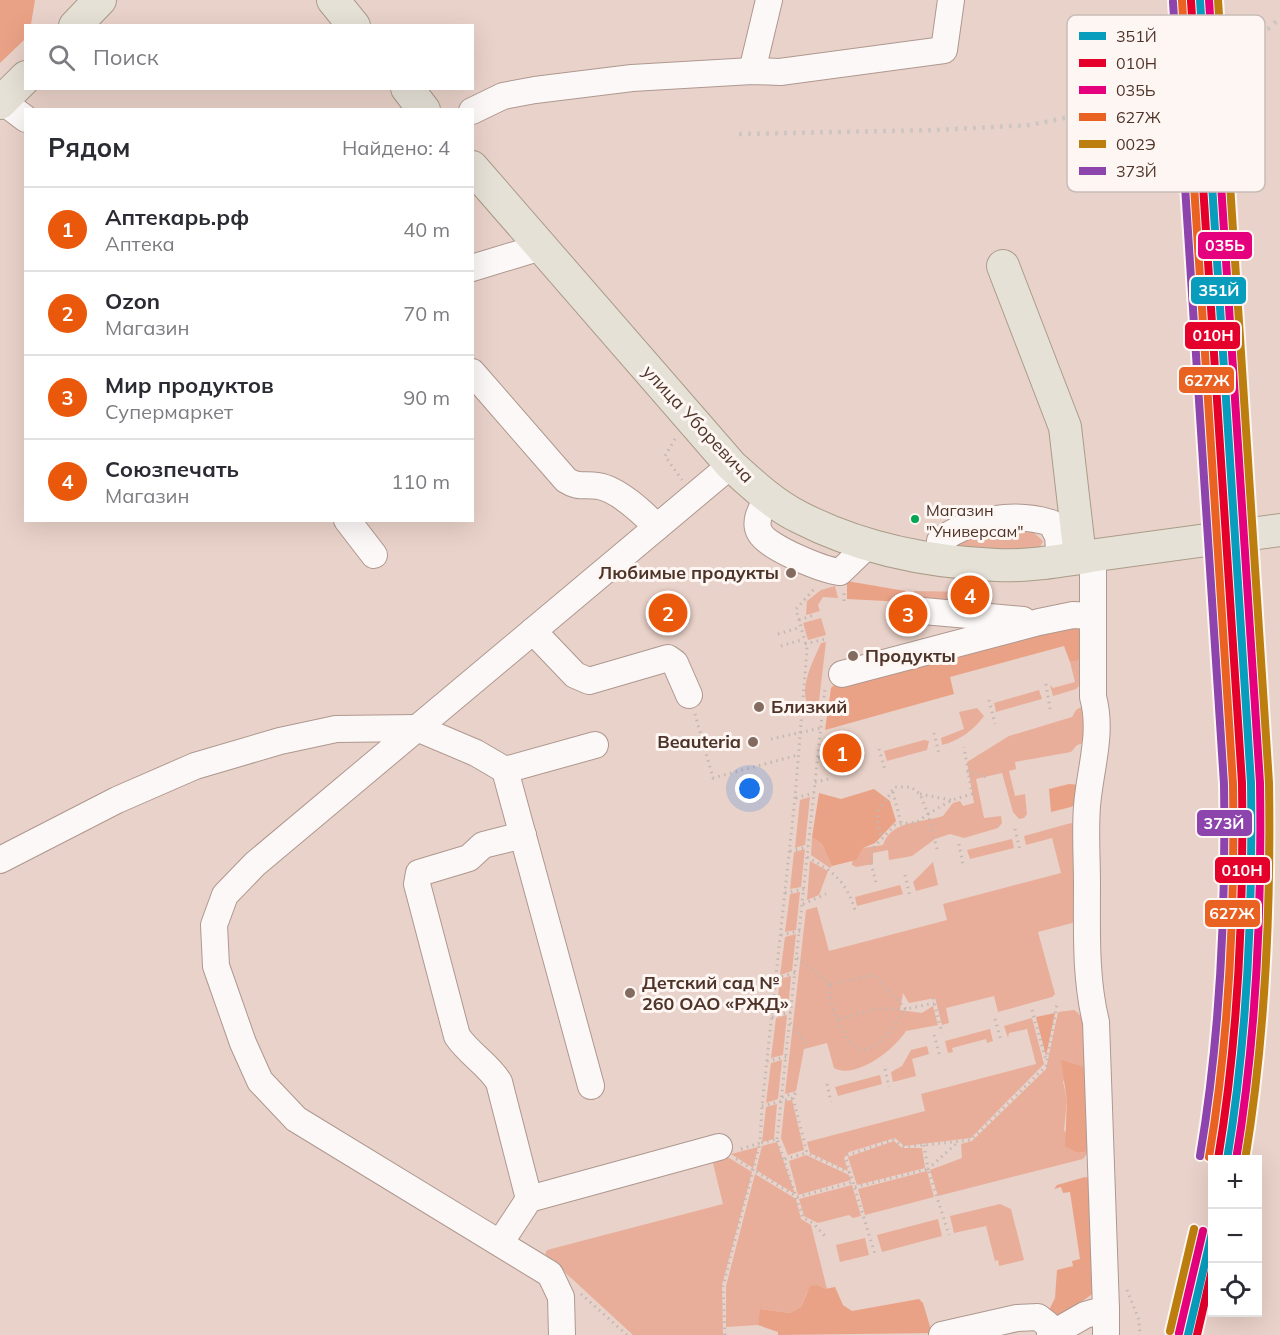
<!DOCTYPE html>
<html lang="ru">
<meta charset="utf-8">
<style>
body{margin:0;font-family:Mulish,sans-serif;background:#f7f7f7;color:#2b2b33}
.controls{position:absolute;right:18px;bottom:18px;display:grid;overflow:hidden;border-radius:0px;box-shadow:0 6px 24px #0002}
.controls button{width:54px;height:54px;display:grid;place-items:center;padding:0;border:0;border-bottom:2px solid #e1e1e2;background:#fff;color:#2b2b33;font:30px sans-serif}
.you{position:absolute;left:750px;top:789px;width:21px;height:21px;margin:-15px;border:4px solid #fff;border-radius:50%;background:#1a73e8;box-shadow:0 0 0 9px #1a73e833}
.badge{display:grid;place-items:center;width:39px;height:39px;border-radius:50%;background:#ea580c;color:#fff;font-size:20px;font-weight:700}
.pin{position:absolute;translate:-50% -50%;border:3px solid #fff;box-shadow:0 2px 6px #0006}
.list{margin:0;padding:0;list-style:none}
h2{display:flex;justify-content:space-between;align-items:center;height:78px;margin:0;padding:0 24px;font-size:26px}
h2 small{font-size:20px;font-weight:400;color:#7c7c81}
.list li{display:grid;grid-template-columns:39px 1fr auto;gap:18px;align-items:center;box-sizing:border-box;height:84px;padding:0 24px;border-top:2px solid #e1e1e2}
.list b{display:block;font-size:22px;white-space:nowrap}
.list p{margin:0;font-size:20px;white-space:nowrap;color:#7c7c81}
.list em{font-size:20px;font-style:normal;color:#7c7c81}
.icon{flex:none;width:33px;height:33px;fill:none;stroke:currentColor;stroke-width:2;stroke-linecap:round;stroke-linejoin:round}
.map{position:relative;flex:none;width:1280px;height:1335px;overflow:hidden}
.search{position:absolute;background:#fff;box-shadow:0 6px 24px #0002;left:24px;top:24px;width:450px;height:66px;display:flex;align-items:center;gap:15px;box-sizing:border-box;padding:0 21px;border-radius:0px;color:#7c7c81;font-size:22px}
.panel{position:absolute;background:#fff;box-shadow:0 6px 24px #0002;left:24px;top:108px;width:450px;height:414px;border-radius:0px}
.map>svg:first-child{display:block}
</style>
<div class="map">
<svg width="1280" height="1335" viewBox="0 0 1280 1335">
<rect width="100%" height="100%" fill="#e9d2c9"/>
<g fill="#e9ae99">
<polygon points="1033,532 1043,541 1039,549 1027,551 945,548 958,534"/>
<polygon points="835,586 838,598 823,597 818,605 820,611 806,615 807,601 821,590"/>
<polygon points="914,591 967,592 967,609 912,606"/>
<polygon points="821,618 826,635 808,640 803,623"/>
<path d="M826 642 819 701 809 707C798 688 813 662 821 643Z"/>
<polygon points="1082,660 1080,685 1076,689 1053,696 1050,685 1053,688 1075,682 1070,662"/>
<polygon points="1039,690 1042,699 996,712 994,703"/>
<path d="M1081 707H1085L1082 715 1087 742 1077 745 1071 752 1015 762 1016 769 1009 771 1015 796 1025 794 1027 814 1024 818 1019 819 1013 812 1002 773 976 779 984 818 1001 816 1002 823 998 828 964 838 950 834 935 839 912 856 889 860 888 850 873 853V864L856 867 852 865V862L863 848 883 845C891 820 922 823 943 816L953 803 960 801 963 806 974 803 967 762 1009 736 1072 717 1076 710Z"/>
<path d="M977 708 984 716C975 729 959 741 942 745L941 738 964 729 959 712Z"/>
<polygon points="924,740 929,741 927,750 887,761 884,751"/>
<polygon points="810,797 805,845 795,848 800,800"/>
<path d="M1071 823 1074 824 1076 922 1038 932 1055 994 1052 997 998 1012 994 996 946 1008 949 1023 942 1025 935 998 909 1003 903 993 900 1010 922 1013 933 1006 938 1025 906 1031C895 1049 856 1080 834 1068L827 1043 804 1049 796 1091 785 1094 806 910 817 907 829 951 947 920 943 904 1061 873 1052 838 1026 845 1024 836Z"/>
<polygon points="812,837 822,844 832,866 830,868 811,855"/>
<polygon points="1012,839 1014,848 970,859 967,850"/>
<polygon points="805,849 801,887 790,889 794,852"/>
<polygon points="810,861 828,871 819,895 807,900"/>
<polygon points="933,862 938,885 916,891 913,882"/>
<polygon points="900,885 903,894 857,906 855,897"/>
<polygon points="800,892 796,930 785,932 790,894"/>
<polygon points="796,934 792,971 780,975 785,937"/>
<polygon points="791,976 788,1010 776,1014 780,979"/>
<path d="M1074 1010C1090 1018 1086 1052 1087 1068L1063 1081 1067 1101 1064 1130 1077 1153 1089 1151 1083 1159 938 1196 930 1170 962 1158 961 1144 972 1141 1046 1069 1058 1012Z"/>
<polygon points="787,1015 783,1055 771,1058 776,1018"/>
<polygon points="1032,1018 1044,1064 971,1138 904,1146 895,1138 849,1152 844,1158 848,1171 810,1153 807,1142 925,1111 921,1094 1036,1064 1027,1029 1009,1033 1008,1038 1004,1026"/>
<polygon points="990,1029 993,1041 987,1043 986,1039 952,1048 953,1052 948,1053 945,1041"/>
<polygon points="927,1046 929,1054 912,1059 916,1076 893,1082 891,1072 902,1066 911,1050"/>
<polygon points="782,1060 778,1099 766,1103 771,1063"/>
<polygon points="880,1075 882,1084 838,1096 835,1087"/>
<polygon points="792,1100 804,1150 788,1155 781,1138 785,1101"/>
<polygon points="777,1104 774,1139 762,1142 766,1107"/>
<polygon points="894,1141 902,1148 922,1148 925,1168 857,1185 848,1157"/>
<polygon points="777,1142 795,1194 756,1170 762,1146"/>
<polygon points="758,1147 753,1168 731,1154"/>
<polygon points="806,1155 849,1175 851,1180 798,1195 789,1161"/>
<polygon points="726,1156 752,1172 722,1285 723,1335 633,1335 545,1254 547,1250 723,1204 712,1159"/>
<polygon points="927,1171 934,1197 865,1215 858,1189"/>
<polygon points="755,1174 796,1199 801,1219 811,1225 827,1289 807,1292 801,1307 790,1313 761,1309 758,1325 726,1327 726,1286"/>
<polygon points="852,1185 861,1216 853,1218 849,1215 818,1223 804,1216 799,1199"/>
<polygon points="1000,1204 1011,1209 1024,1260 999,1266 998,1260 995,1261 986,1226 954,1233 950,1216"/>
<polygon points="938,1219 942,1236 882,1252 877,1235"/>
<polygon points="865,1238 869,1255 840,1262 836,1245"/>
</g>
<g fill="#eaa286">
<polygon points="0,0 35,0 31,24 26,26 24,40 0,63"/>
<polygon points="847,581 905,591 905,602 847,599"/>
<polygon points="1073,621 1083,626 1082,660 1070,662 1064,646 950,677 954,694 825,730 831,688 835,684"/>
<polygon points="1069,784 1080,785 1080,801 1071,807 1051,812 1049,789"/>
<polygon points="874,789 890,801 896,821 875,843 863,848 856,860 832,866 822,844 812,837 819,793 841,799"/>
<polygon points="1055,1013 1046,1056 1036,1017"/>
<polygon points="1061,1060 1087,1068 1089,1151 1078,1153 1065,1146 1067,1101"/>
<polygon points="1085,1177 1089,1178 1095,1292 1059,1318 1046,1316 1055,1298 1057,1270 1073,1266 1072,1261 1080,1259 1070,1192 1063,1193 1061,1187 1054,1189 1057,1185"/>
<polygon points="817,1285 825,1289 835,1287 843,1305 852,1311 919,1299 923,1303 932,1333 778,1335 778,1332 758,1325 760,1309 790,1313 801,1307 810,1286"/>
</g>
<g fill="none" stroke-linecap="round" stroke-linejoin="round">
<g stroke="#ae988f" stroke-width="28">
<g id="minor">
<polyline points="752,71 769,0"/>
<polyline points="2,101 26,119"/>
<polyline points="472,111 503,96 535,90 632,78 752,71 780,72 944,50 951,0"/>
<polyline points="472,268 541,247"/>
<path d="M472 372 566 480C578 488 585 484 598 486 618 489 643 513 657 527"/>
<path d="M768 497C762 508 753 521 760 533 768 548 823 570 840 572L868 545"/>
<polyline points="347,520 374,555"/>
<path d="M939 560 940 541C969 518 1016 512 1051 523L1058 536 1060 560"/>
<polyline points="912,610 1023,620"/>
<polyline points="533,631 575,675 589,681 668,658 675,663 689,695"/>
<polyline points="842,674 1039,622 1073,615 1092,616"/>
<polyline points="505,770 591,1086"/>
<path d="M523 835 483 845 469 858 419 873 417 884 457 1036C469 1054 488 1064 499 1082L529 1199"/>
<polyline points="0,860 117,800 195,766 280,741 336,729 417,728 476,753 505,770 595,745"/>
<polyline points="500,1243 529,1199 719,1147"/>
<polyline points="562,1335 561,1297 550,1274 296,1119 260,1081 243,1043 216,966 214,925 225,895 255,864 731,465"/>
<polyline points="942,1335 1017,1318 1038,1317 1047,1324 1052,1334"/>
<path d="M1050 1335 1085 1315 1106 1309 1096 1022C1085 978 1087 930 1087 884 1087 858 1085 832 1087 806 1090 769 1103 733 1093 697V556"/>
<polyline points="1106,1335 1106,1309"/>
</g>
</g>
<g stroke="#aa9c88" stroke-width="34">
<g id="major">
<polyline points="333,0 354,26"/>
<polyline points="75,26 100,0"/>
<polyline points="407,88 424,110"/>
<polyline points="0,103 26,77"/>
<path d="M472 167 731 465C752 484 773 504 799 517 859 548 928 562 996 565 1031 567 1070 559 1104 554 1163 546 1221 538 1280 530"/>
<polyline points="1003,266 1065,427 1080,557"/>
</g>
</g>
<g stroke="#c2b8b3" stroke-width="3" stroke-dasharray="1.5 4.5" stroke-linecap="butt">
<polyline points="675,439 665,456 682,480"/>
<polyline points="844,601 844,592"/>
<polyline points="799,620 814,615"/>
<polyline points="778,634 801,627"/>
<polyline points="805,644 825,639"/>
<polyline points="781,646 804,639"/>
<polyline points="1046,684 1050,709"/>
<polyline points="989,700 995,724"/>
<polyline points="695,714 713,778 798,755"/>
<polyline points="934,733 939,754"/>
<polyline points="771,739 821,728"/>
<polyline points="879,749 885,770"/>
<polyline points="818,758 842,753"/>
<polyline points="967,771 986,777"/>
<polyline points="815,782 829,779"/>
<polyline points="893,792 901,823"/>
<polyline points="920,794 951,800"/>
<polyline points="796,798 814,793"/>
<polyline points="1015,829 1020,850"/>
<polyline points="959,844 963,865"/>
<polyline points="937,849 928,814 952,800 972,794 964,747"/>
<polyline points="790,851 808,847"/>
<path d="M807 857C834 872 846 881 855 910"/>
<polyline points="905,875 910,896"/>
<path d="M876 882 871 864 872 849 895 825 917 822 928 814 920 794 911 787H894C882 810 871 807 882 838"/>
<polyline points="785,893 804,889"/>
<polyline points="803,904 826,894"/>
<polyline points="781,935 800,931"/>
<path d="M797 958 830 984 874 975 906 1009C894 1024 883 1047 863 1050 848 1053 825 998 830 984"/>
<polyline points="776,978 795,973"/>
<polyline points="933,998 942,1033"/>
<polyline points="1032,1010 1046,1060"/>
<polyline points="772,1017 791,1012"/>
<polyline points="839,1019 876,1009 906,1009 934,1003"/>
<polyline points="995,1019 1001,1040"/>
<polyline points="790,1023 809,1047"/>
<polyline points="934,1035 940,1056"/>
<polyline points="767,1061 786,1057"/>
<polyline points="885,1069 889,1087"/>
<polyline points="827,1084 831,1102"/>
<polyline points="782,1097 794,1093"/>
<polyline points="793,1098 807,1153 850,1173 875,1254"/>
<polyline points="762,1106 793,1098 796,1093"/>
<polyline points="777,1139 825,688"/>
<polyline points="924,1145 928,1169 956,1144"/>
<polyline points="741,1149 760,1143 762,1106 795,798 807,649 796,609 815,588"/>
<polyline points="736,1159 797,1197 853,1182"/>
<polyline points="785,1159 806,1153"/>
<polyline points="850,1173 846,1159 848,1155 893,1140 904,1147 971,1140 1046,1066 1057,1004"/>
<polyline points="855,1187 928,1169 949,1235"/>
<polyline points="1127,1290 1139,1320 1140,1335"/>
<polyline points="581,1294 627,1335"/>
<polyline points="725,1335 723,1286 760,1143 777,1139 803,1218 813,1223 826,1237"/>
</g>
<use href="#minor" stroke="#fcf8f7" stroke-width="26"/>
<use href="#major" stroke="#e6e1d7" stroke-width="32"/>
<polyline stroke="#cdc6c3" stroke-width="4.5" stroke-dasharray="3 6" stroke-linecap="butt" points="739,134 936,130 1030,125 1070,117 1183,78 1230,53 1271,27 1280,17"/>
<g stroke="#fdf6f3" stroke-width="12">
<g id="rail-1">
<path d="M1200 0 1251 783C1253 910 1248 1034 1227 1160"/>
<polyline points="1188,1335 1212,1233"/>
</g>
</g>
<g stroke="#fdf6f3" stroke-width="12">
<g id="rail-2">
<path d="M1191 1 1242 783C1244 910 1239 1034 1218 1159"/>
<polyline points="1197,1335 1212,1270"/>
</g>
</g>
<g stroke="#fdf6f3" stroke-width="12">
<g id="rail-3">
<path d="M1209 0 1260 783C1262 910 1257 1034 1236 1160"/>
<polyline points="1179,1333 1203,1231"/>
</g>
</g>
<g stroke="#fdf6f3" stroke-width="12">
<path id="rail-4" d="M1182 1 1233 784C1235 909 1230 1033 1209 1157"/>
</g>
<g stroke="#fdf6f3" stroke-width="12">
<g id="rail-5">
<path d="M1218 0 1269 783C1271 910 1266 1034 1245 1160"/>
<polyline points="1170,1331 1194,1229"/>
</g>
</g>
<g stroke="#fdf6f3" stroke-width="12">
<path id="rail-6" d="M1173 2 1224 784C1226 909 1221 1032 1200 1156"/>
</g>
<use href="#rail-1" stroke="#089dbd" stroke-width="8"/>
<use href="#rail-2" stroke="#e4002b" stroke-width="8"/>
<use href="#rail-3" stroke="#e5007d" stroke-width="8"/>
<use href="#rail-4" stroke="#ea6222" stroke-width="8"/>
<use href="#rail-5" stroke="#bc7e0e" stroke-width="8"/>
<use href="#rail-6" stroke="#8e44ad" stroke-width="8"/>
</g>
<circle fill="#00a651" stroke="#fdf6f3" stroke-width="2" cx="915" cy="519" r="5"/>
<g fill="#846b60" stroke="#fdf6f3" stroke-width="2">
<circle cx="791" cy="573" r="6"/>
<circle cx="853" cy="656" r="6"/>
<circle cx="759" cy="707" r="6"/>
<circle cx="753" cy="742" r="6"/>
<circle cx="630" cy="993" r="6"/>
</g>
<g text-anchor="middle" stroke-width="6" stroke-linejoin="round" paint-order="stroke">
<g font-size="16" fill="#4e3328" stroke="#fdf6f3" text-anchor="start">
<text x="926" y="516">Магазин<tspan x="926" dy="21">"Универсам"</tspan></text>
</g>
<g font-size="18" fill="#4e3328" stroke="#fdf6f3">
<text transform="translate(698 424) rotate(47)" y="6">улица Уборевича</text>
</g>
<g font-size="18" font-weight="bold" fill="#4e3328" stroke="#fdf6f3" text-anchor="start">
<text x="779" y="579" text-anchor="end">Любимые продукты</text>
<text x="865" y="662">Продукты</text>
<text x="771" y="713">Близкий</text>
<text x="741" y="748" text-anchor="end">Beauteria</text>
<text x="642" y="989">Детский сад №<tspan x="642" dy="21">260 ОАО «РЖД»</tspan></text>
</g>
</g>
<rect x="1067" y="15" width="198" height="177" rx="9" fill="#fdf6f3" stroke="#c8bcb6" stroke-width="1.5"/>
<rect x="1079" y="32" width="27" height="8" fill="#089dbd"/>
<rect x="1079" y="59" width="27" height="8" fill="#e4002b"/>
<rect x="1079" y="86" width="27" height="8" fill="#e5007d"/>
<rect x="1079" y="113" width="27" height="8" fill="#ea6222"/>
<rect x="1079" y="140" width="27" height="8" fill="#bc7e0e"/>
<rect x="1079" y="167" width="27" height="8" fill="#8e44ad"/>
<g font-size="16" fill="#4e3328">
<text x="1116" y="42">351Й</text>
<text x="1116" y="69">010Н</text>
<text x="1116" y="96">035Ь</text>
<text x="1116" y="123">627Ж</text>
<text x="1116" y="150">002Э</text>
<text x="1116" y="177">373Й</text>
</g>
<g stroke="#fdf6f3" stroke-width="2">
<rect x="1197" y="231" width="56" height="29" rx="6" fill="#e5007d"/>
<rect x="1190" y="276" width="57" height="29" rx="6" fill="#089dbd"/>
<rect x="1184" y="321" width="57" height="29" rx="6" fill="#e4002b"/>
<rect x="1178" y="366" width="57" height="28" rx="6" fill="#ea6222"/>
<rect x="1196" y="809" width="57" height="28" rx="6" fill="#8e44ad"/>
<rect x="1214" y="856" width="57" height="28" rx="6" fill="#e4002b"/>
<rect x="1204" y="899" width="57" height="29" rx="6" fill="#ea6222"/>
</g>
<g font-size="16" text-anchor="middle" font-weight="bold" fill="#fff">
<text x="1225" y="251">035Ь</text>
<text x="1219" y="296">351Й</text>
<text x="1213" y="341">010Н</text>
<text x="1207" y="386">627Ж</text>
<text x="1224" y="829">373Й</text>
<text x="1242" y="876">010Н</text>
<text x="1232" y="919">627Ж</text>
</g>
</svg>
<div class="controls">
<button>+</button>
<button>−</button>
<button><svg class="icon" aria-label="locate" viewBox="0 0 24 24"><circle cx="12" cy="12" r="6"/><path d="M12 2v4M12 18v4M2 12h4M18 12h4"/></svg></button>
</div>
<div class="you"></div>
<div class="pin badge" style="left:842px;top:753px">1</div>
<div class="pin badge" style="left:668px;top:613px">2</div>
<div class="pin badge" style="left:908px;top:614px">3</div>
<div class="pin badge" style="left:970px;top:595px">4</div>
<div class="search"><svg class="icon" aria-label="search" viewBox="0 0 24 24"><circle cx="10" cy="10" r="6"/><path d="M15 15l6 6"/></svg>Поиск</div>
<section class="panel">
<h2>Рядом<small>Найдено: 4</small></h2>
<ul class="list">
<li><span class="badge">1</span><div><b>Аптекарь.рф</b><p>Аптека</p></div><em>40 m</em></li>
<li><span class="badge">2</span><div><b>Ozon</b><p>Магазин</p></div><em>70 m</em></li>
<li><span class="badge">3</span><div><b>Мир продуктов</b><p>Супермаркет</p></div><em>90 m</em></li>
<li><span class="badge">4</span><div><b>Союзпечать</b><p>Магазин</p></div><em>110 m</em></li>
</ul>
</section>
</div>
